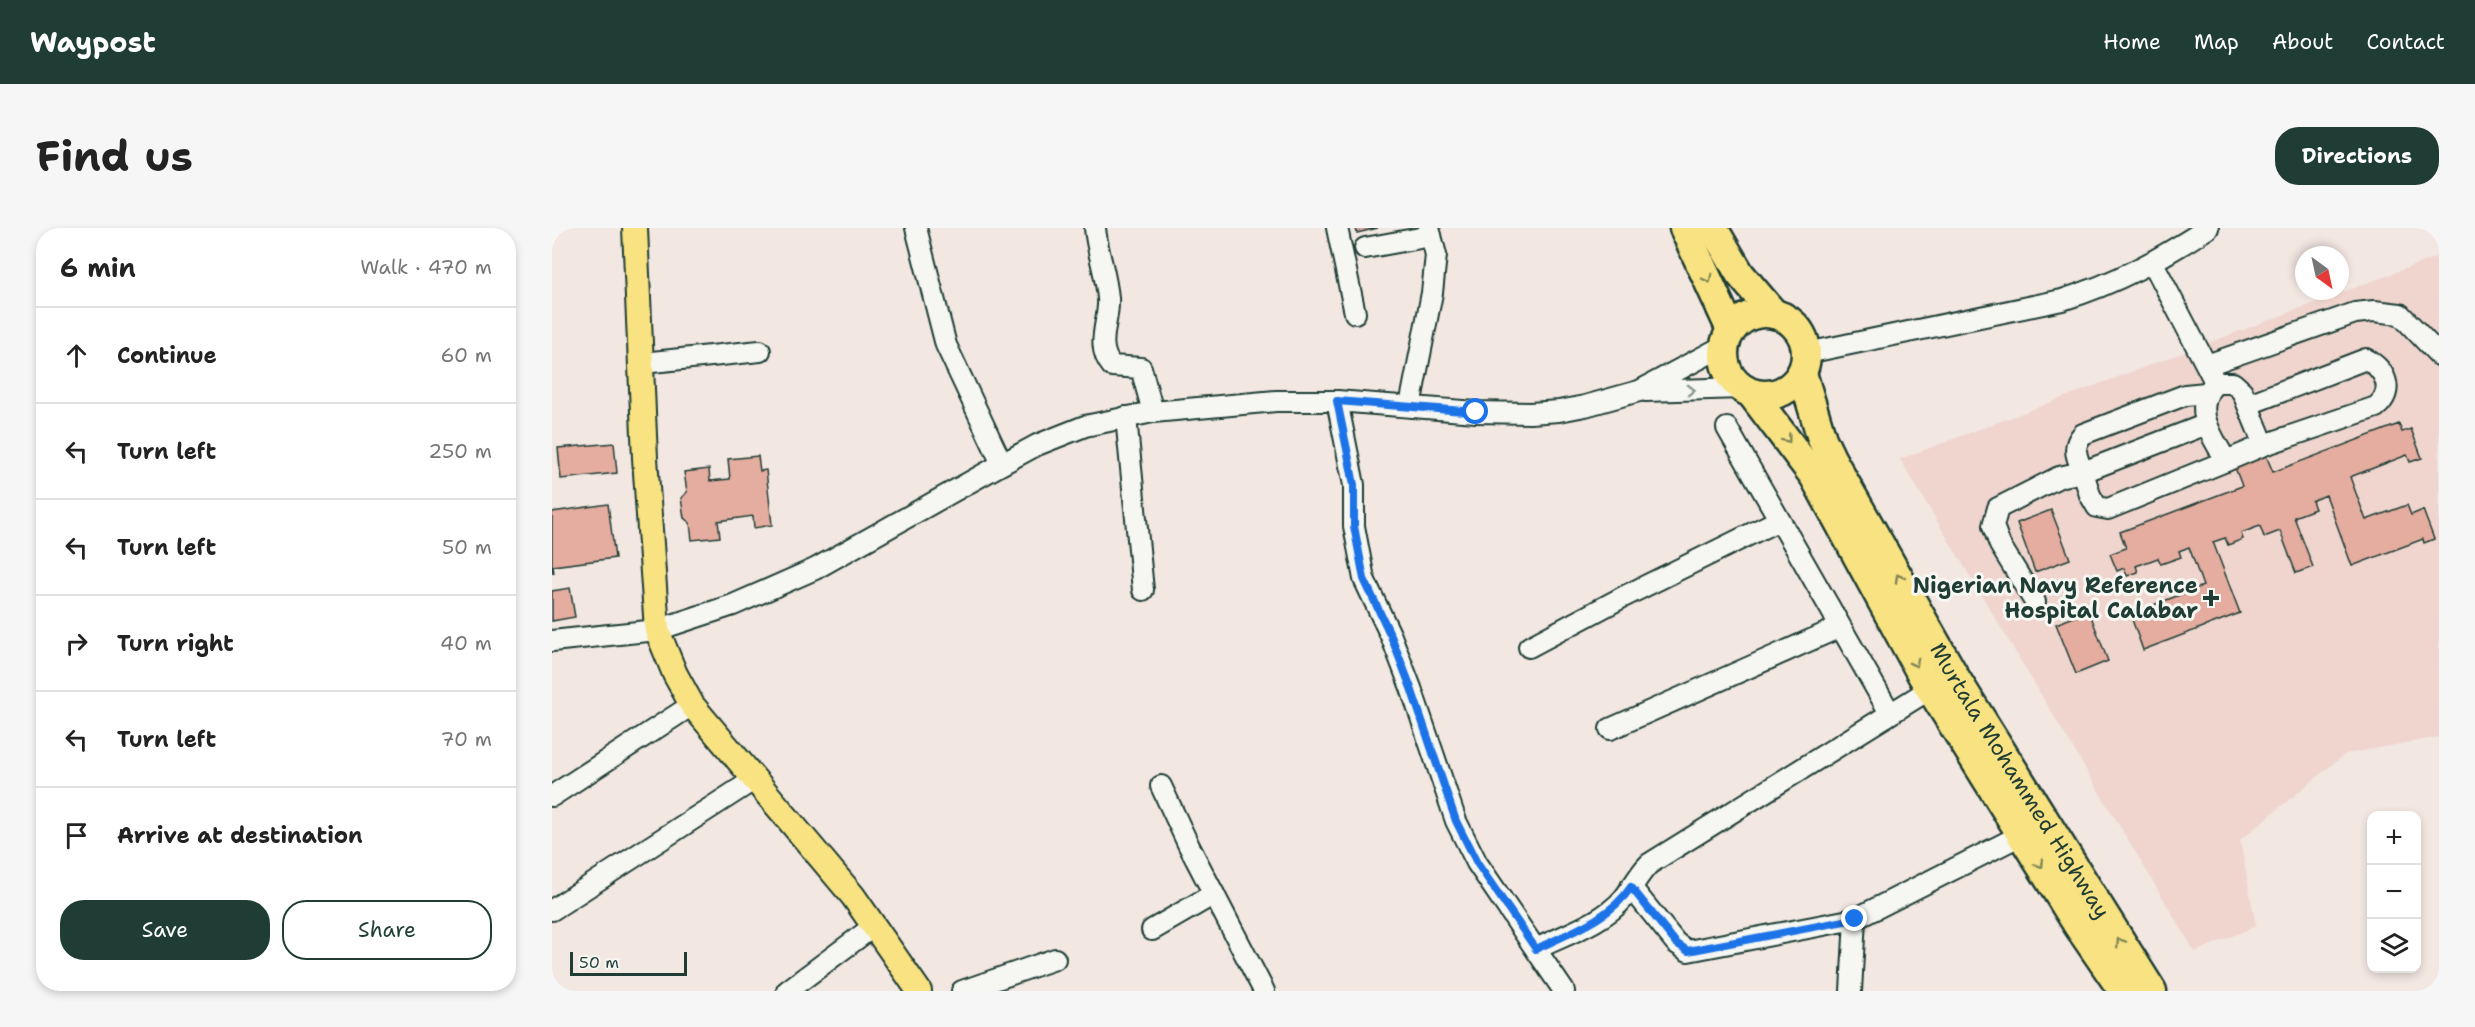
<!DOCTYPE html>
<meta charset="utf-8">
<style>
body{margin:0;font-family:"Shantell Sans",sans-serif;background:#f6f6f6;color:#222}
.controls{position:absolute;right:18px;bottom:18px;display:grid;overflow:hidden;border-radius:12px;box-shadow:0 3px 9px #0003}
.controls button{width:54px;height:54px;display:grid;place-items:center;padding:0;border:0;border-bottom:2px solid #e0e0e0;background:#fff;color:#222;font:30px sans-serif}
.compass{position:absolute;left:1743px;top:18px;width:54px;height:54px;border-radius:50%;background:#fff;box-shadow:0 3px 9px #0003;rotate:147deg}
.scale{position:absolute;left:18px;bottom:15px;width:117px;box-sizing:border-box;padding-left:6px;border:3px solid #1f3d34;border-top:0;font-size:16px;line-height:21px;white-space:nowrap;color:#1f3d34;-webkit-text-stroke:4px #f6f6f2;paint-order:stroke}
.stop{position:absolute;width:18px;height:18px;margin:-14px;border:4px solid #1a73e8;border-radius:50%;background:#fff}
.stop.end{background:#1a73e8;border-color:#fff;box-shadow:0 2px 6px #0008}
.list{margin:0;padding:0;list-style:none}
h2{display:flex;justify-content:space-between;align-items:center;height:78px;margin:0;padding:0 24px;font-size:26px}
h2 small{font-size:20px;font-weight:400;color:#767676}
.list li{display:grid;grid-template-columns:39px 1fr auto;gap:18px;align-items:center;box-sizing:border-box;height:96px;padding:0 24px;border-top:2px solid #e0e0e0}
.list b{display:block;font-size:22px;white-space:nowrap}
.list em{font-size:20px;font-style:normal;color:#767676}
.actions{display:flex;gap:12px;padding:18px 24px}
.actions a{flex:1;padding:14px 0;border:2px solid #1f3d34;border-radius:24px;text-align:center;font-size:21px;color:#1f3d34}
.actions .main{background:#1f3d34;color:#fff}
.icon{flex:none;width:33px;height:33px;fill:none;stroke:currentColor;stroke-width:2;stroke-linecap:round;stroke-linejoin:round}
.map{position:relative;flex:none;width:1887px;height:763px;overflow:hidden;border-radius:24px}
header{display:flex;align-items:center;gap:36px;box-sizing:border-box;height:84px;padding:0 30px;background:#1f3d34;color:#fff}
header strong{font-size:28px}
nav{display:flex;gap:33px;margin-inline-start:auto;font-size:21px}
.intro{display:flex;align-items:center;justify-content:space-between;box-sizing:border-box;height:144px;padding:0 36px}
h1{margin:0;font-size:42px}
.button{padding:15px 27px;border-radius:24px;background:#1f3d34;color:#fff;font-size:21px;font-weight:700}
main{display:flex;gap:36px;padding:0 36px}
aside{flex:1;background:#fff;border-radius:24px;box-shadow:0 3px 9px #0003}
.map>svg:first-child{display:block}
</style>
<header>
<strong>Waypost</strong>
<nav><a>Home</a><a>Map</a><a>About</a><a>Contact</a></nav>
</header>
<div class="intro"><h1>Find us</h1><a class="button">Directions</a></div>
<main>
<aside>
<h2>6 min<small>Walk · 470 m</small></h2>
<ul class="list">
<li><svg class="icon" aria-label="ahead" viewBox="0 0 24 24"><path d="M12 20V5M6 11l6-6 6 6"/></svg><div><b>Continue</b></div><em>60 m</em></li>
<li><svg class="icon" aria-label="left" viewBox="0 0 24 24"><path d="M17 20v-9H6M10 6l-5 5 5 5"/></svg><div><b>Turn left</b></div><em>250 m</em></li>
<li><svg class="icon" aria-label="left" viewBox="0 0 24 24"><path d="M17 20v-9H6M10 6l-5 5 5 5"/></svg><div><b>Turn left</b></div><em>50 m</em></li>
<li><svg class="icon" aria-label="right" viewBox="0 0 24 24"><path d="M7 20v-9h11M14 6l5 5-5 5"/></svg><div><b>Turn right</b></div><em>40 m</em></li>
<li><svg class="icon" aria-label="left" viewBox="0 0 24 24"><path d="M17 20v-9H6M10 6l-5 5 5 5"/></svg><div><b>Turn left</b></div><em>70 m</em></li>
<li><svg class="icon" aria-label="arrive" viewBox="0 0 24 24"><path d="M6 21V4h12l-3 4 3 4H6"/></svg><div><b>Arrive at destination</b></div></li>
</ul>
<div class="actions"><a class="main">Save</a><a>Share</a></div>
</aside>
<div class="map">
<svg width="1887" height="763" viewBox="0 0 1887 763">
<rect width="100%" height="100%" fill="#f3e7e2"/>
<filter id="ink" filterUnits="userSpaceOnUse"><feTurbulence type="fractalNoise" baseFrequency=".0167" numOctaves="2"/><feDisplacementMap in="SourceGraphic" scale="12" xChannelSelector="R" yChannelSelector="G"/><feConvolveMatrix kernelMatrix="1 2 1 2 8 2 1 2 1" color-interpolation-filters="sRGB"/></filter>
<g filter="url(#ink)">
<polygon fill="#efd5ce" points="1887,28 1887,509 1793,526 1688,612 1704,698 1643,724 1348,231"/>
<g fill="#e5aca0" stroke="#1f3d34" stroke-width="1.5">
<polygon points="804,0 826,0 805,5"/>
<polygon points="1847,196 1850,204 1859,201 1870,230 1858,234 1855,227 1798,249 1814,292 1855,277 1859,287 1871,282 1882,311 1872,315 1871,311 1800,338 1774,267 1760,273 1763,281 1742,289 1761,339 1744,345 1728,303 1712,309 1708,298 1689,305 1691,311 1676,317 1673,310 1661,314 1688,385 1591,422 1578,386 1651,358 1637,319 1627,323 1629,329 1609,336 1606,330 1584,338 1586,344 1575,348 1572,340 1565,343 1558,326 1574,320 1568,304 1690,258 1682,237 1713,225 1721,244"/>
<polygon points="62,215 65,245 9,251 6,220"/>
<polygon points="206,228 208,243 214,242 220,297 202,300 201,288 166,293 168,309 140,312 138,295 132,290 129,270 135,264 132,244 157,241 158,253 178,251 176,231"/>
<polygon points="56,276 63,330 1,338 2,345 0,345 0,284"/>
<polygon points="1499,282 1518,331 1483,344 1465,295"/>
<polygon points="18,360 23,389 0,393 0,363"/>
<polygon points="1537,383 1556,433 1524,446 1504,396"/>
</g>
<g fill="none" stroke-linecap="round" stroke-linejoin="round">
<g stroke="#1f3d34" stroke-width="24">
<g id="minor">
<polyline points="364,0 394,117 450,236"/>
<path d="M543 0C545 23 554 46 556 70 558 93 542 117 560 138L589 140 601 184"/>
<polyline points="785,0 803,85"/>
<polyline points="813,20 879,8"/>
<polyline points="1601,35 1661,150"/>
<path d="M1255 125 1510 72C1565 55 1608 31 1656 0"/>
<polyline points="90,135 208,123"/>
<polyline points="1655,137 1803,85 1822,83 1848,86 1887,127"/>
<path d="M1663 155H1681L1690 163 1712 217 1674 233C1660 207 1639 181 1663 155Z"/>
<polyline points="1093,163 1190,160"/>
<polyline points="785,173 802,257 802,298 812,351 839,408 859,460 904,593 925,635 1012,763"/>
<path d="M1697 176 1814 131C1833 141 1844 163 1824 179L1712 217"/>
<polyline points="858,178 880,65 884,27 877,0"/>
<polyline points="574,189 591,362"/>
<polyline points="1655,196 1531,244 1538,267 1545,279 1556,281 1674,233"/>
<polyline points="1175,200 1338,485"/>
<path d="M1483 374 1448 317 1441 298 1446 280 1507 249 1531 244C1525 230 1519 219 1531 206L1633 167 1654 165"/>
<polyline points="0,413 105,402 181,377 263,341 450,236 485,217 533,198 601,184 724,173 785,173 924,184 978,185 1007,183 1033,178 1087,163 1173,117"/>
<polyline points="977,419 1071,369 1227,292"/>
<polyline points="1058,501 1288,399"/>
<polyline points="609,558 637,618 712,763"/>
<polyline points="0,568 140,477"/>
<polyline points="1079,659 1124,715 1136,723 1303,691 1469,607"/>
<polyline points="0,682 203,551"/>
<polyline points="600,702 662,666"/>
<path d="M984 721C1012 707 1051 695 1072 670 1081 659 1086 647 1097 636L1378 461"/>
<polyline points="235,763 322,698"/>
<polyline points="410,763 503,731"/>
<polyline points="1299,763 1303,691"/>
</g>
</g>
<g stroke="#1f3d34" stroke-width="28">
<polyline id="major" points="83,0 93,230 105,402 123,446 140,477 301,668 367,763"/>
</g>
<g stroke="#1f3d34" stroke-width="33">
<g id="highway">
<polyline points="1132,0 1179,102"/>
<polyline points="1161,0 1188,46 1222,86"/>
<circle cx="1213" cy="126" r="41"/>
<path id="s1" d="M1250 145 1270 211 1280 232 1404 451 1600 763"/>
<polyline points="1199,165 1262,248 1370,447 1527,699 1571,763"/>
</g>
</g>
<use href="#minor" stroke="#f6f6f2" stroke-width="20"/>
<use href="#major" stroke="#f8e281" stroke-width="24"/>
<use href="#highway" stroke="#f8e281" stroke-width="28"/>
</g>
<defs><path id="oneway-chevron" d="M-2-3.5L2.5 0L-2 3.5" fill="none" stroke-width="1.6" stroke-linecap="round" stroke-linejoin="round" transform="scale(1.5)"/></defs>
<g stroke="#818757">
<use href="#oneway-chevron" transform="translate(1156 51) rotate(64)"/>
<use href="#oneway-chevron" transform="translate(1235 211) rotate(52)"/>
<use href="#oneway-chevron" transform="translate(1347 350) rotate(-119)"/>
<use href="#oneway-chevron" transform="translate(1363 435) rotate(62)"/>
<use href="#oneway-chevron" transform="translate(1488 636) rotate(58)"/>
<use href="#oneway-chevron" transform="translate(1568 714) rotate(-123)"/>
</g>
<use stroke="#8a9a93" href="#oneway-chevron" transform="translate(1139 162) rotate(-1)"/>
</g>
<g fill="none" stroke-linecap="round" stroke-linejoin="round" filter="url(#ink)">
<path stroke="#1a73e8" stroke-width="8" d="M924 184 785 173 798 236 802 257V298L812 351 839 408 859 460 904 593 925 635 984 721C1017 705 1058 691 1079 659L1124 715 1136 723 1303 691"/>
</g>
<path fill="#1f3d34" stroke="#f6f6f2" stroke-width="2" d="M1656 361h6v6h6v6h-6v6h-6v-6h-6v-6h6z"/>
<g text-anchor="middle" stroke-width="6" stroke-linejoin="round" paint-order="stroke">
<g font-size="22" font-weight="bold" fill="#1f3d34" stroke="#f6f6f2" text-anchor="end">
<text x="1646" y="365">Nigerian Navy Reference<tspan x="1646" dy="25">Hospital Calabar</tspan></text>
</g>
<g font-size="22" fill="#1f3d34" stroke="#f6f6f2">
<text dy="8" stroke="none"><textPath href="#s1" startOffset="464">Murtala Mohammed Highway</textPath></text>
</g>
</g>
</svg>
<div class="controls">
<button>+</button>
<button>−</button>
<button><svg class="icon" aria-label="layers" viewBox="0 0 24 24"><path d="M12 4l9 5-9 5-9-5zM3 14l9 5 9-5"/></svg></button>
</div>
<svg class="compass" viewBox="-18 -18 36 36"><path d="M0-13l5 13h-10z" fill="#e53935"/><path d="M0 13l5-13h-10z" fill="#767676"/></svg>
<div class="scale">50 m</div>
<div class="stop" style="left:924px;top:184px"></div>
<div class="stop end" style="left:1303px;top:691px"></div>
</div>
</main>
